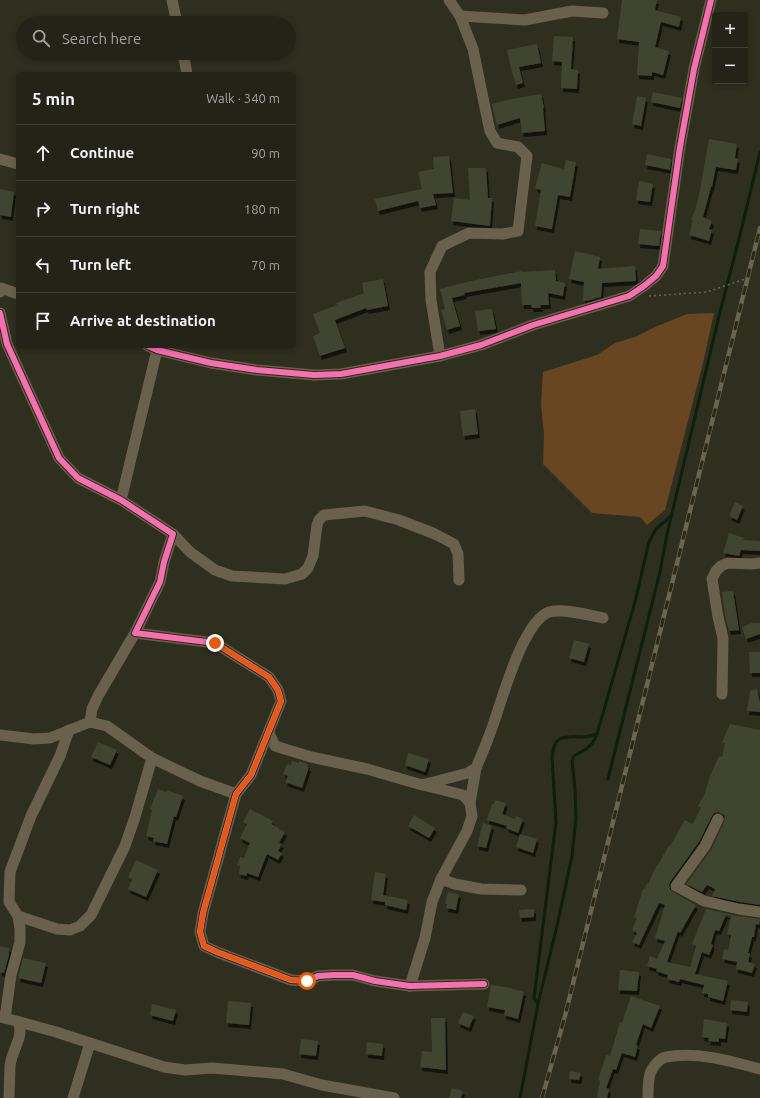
<!DOCTYPE html>
<meta charset="utf-8">
<style>
body{margin:0;font-family:Ubuntu,sans-serif;background:#2f2f24;color:#f1f3f6}
.controls{position:absolute;right:12px;top:12px;display:grid;overflow:hidden;border-radius:4px;box-shadow:0 2px 6px #0003}
.controls button{width:36px;height:36px;display:grid;place-items:center;padding:0;border:0;border-bottom:1px solid #404036;background:#232317;color:#f1f3f6;font:20px sans-serif}
.stop{position:absolute;width:12px;height:12px;margin:-9px;border:3px solid #ea580c;border-radius:50%;background:#fff}
.stop.end{background:#ea580c;border-color:#fff;box-shadow:0 1px 4px #0008}
.list{margin:0;padding:0;list-style:none}
h2{display:flex;justify-content:space-between;align-items:center;height:52px;margin:0;padding:0 16px;font-size:17px}
h2 small{font-size:13px;font-weight:400;color:#a3a4a1}
.list li{display:grid;grid-template-columns:26px 1fr auto;gap:12px;align-items:center;box-sizing:border-box;height:56px;padding:0 16px;border-top:1px solid #404036}
.list b{display:block;font-size:15px;white-space:nowrap}
.list em{font-size:13px;font-style:normal;color:#a3a4a1}
.icon{flex:none;width:22px;height:22px;fill:none;stroke:currentColor;stroke-width:2;stroke-linecap:round;stroke-linejoin:round}
.map{position:relative;flex:none;width:760px;height:1098px;overflow:hidden}
.search{position:absolute;background:#232317;box-shadow:0 2px 6px #0003;left:16px;top:16px;width:280px;height:44px;display:flex;align-items:center;gap:10px;box-sizing:border-box;padding:0 14px;border-radius:22px;color:#a3a4a1;font-size:15px}
.panel{position:absolute;background:#232317;box-shadow:0 2px 6px #0003;left:16px;top:72px;width:280px;height:276px;border-radius:4px}
.map>svg:first-child{display:block}
</style>
<div class="map">
<svg width="760" height="1098" viewBox="0 0 760 1098">
<defs>
<filter id="shadow"><feDropShadow dx="2" dy="4" stdDeviation="0" flood-color="#0009"/></filter>
</defs>
<rect width="100%" height="100%" fill="#2f2f1f"/>
<polygon fill="#674621" points="714,313 703,363 665,510 647,525 640,517 592,513 543,464 544,435 541,404 543,372 597,355 615,343 635,337 655,327 687,314"/>
<g fill="none" stroke-linecap="round" stroke-linejoin="round">
<g stroke="#0c200c" stroke-width="3">
<polyline points="608,779 660,572 667,534 720,312 740,235 760,152"/>
<path d="M538 1004 534 998 556 822 552 757C554 733 566 737 584 737 588 737 593 735 597 734"/>
<polyline points="520,1098 538,1004 557,926 572,856 576,818 575,789 572,761 574,756 586,749 592,744 597,734 635,602 649,542 656,529 672,515"/>
</g>
</g>
<g fill="#414430" filter="url(#shadow)">
<polygon points="622,0 657,0 655,10 681,17 679,27 661,22 655,47 669,51 663,75 652,72 652,76 637,75 639,42 617,39"/>
<polygon points="554,36 573,37 571,69 578,70 577,89 561,88 562,62 552,61"/>
<polygon points="537,44 541,63 519,67 523,83 516,85 511,68 507,50"/>
<polygon points="653,92 682,98 680,108 651,102"/>
<polygon points="541,94 544,108 543,108 545,131 522,133 520,118 497,125 492,104 512,99"/>
<polygon points="637,96 646,98 641,126 632,124"/>
<polygon points="709,139 737,144 735,158 738,159 736,170 716,167 712,187 711,187 703,217 712,221 709,229 712,230 709,241 689,235 693,220 691,220 695,211 700,190"/>
<polygon points="647,154 671,159 670,170 645,165"/>
<polygon points="449,156 453,193 433,194 436,205 420,208 418,201 378,211 375,199 422,189 418,172 434,169 433,157"/>
<polygon points="566,160 576,162 570,197 558,195 552,229 535,226 541,190 535,188 542,163 564,169"/>
<polygon points="468,168 486,168 488,198 492,198 490,226 451,221 454,198 470,200"/>
<polygon points="639,181 653,184 650,202 636,200"/>
<polygon points="0,189 14,192 11,217 0,215"/>
<polygon points="640,229 661,231 659,246 638,244"/>
<polygon points="575,251 600,257 598,269 635,266 636,281 602,283 601,297 587,301 583,301 584,282 569,279"/>
<polygon points="555,270 556,281 565,283 563,296 548,293 549,305 540,305 541,308 532,308 531,305 522,305 521,283 464,293 465,295 452,298 460,326 447,330 441,310 445,309 440,289 471,281 522,271 522,272"/>
<polygon points="383,279 388,306 367,310 366,308 335,320 345,348 320,356 313,336 320,333 313,314 337,305 336,303 364,293 362,283"/>
<polygon points="492,309 496,329 478,331 475,311"/>
<polygon points="475,409 478,434 463,436 460,411"/>
<polygon points="735,502 743,506 737,520 729,516"/>
<polygon points="729,533 744,538 743,540 760,541 760,551 741,550 739,556 723,553"/>
<polygon points="733,591 739,630 729,631 725,616 722,592"/>
<polygon points="752,623 760,623 760,634 746,639 742,627"/>
<polygon points="574,640 589,644 584,662 569,658"/>
<polygon points="749,652 760,652 760,673 750,673"/>
<polygon points="757,689 760,703 760,712 747,711 750,691"/>
<polygon points="730,724 760,730 760,905 740,902 712,896 715,889 707,885 702,892 686,884 711,850 724,822 725,818 724,815 718,812 714,813 712,816 699,842 670,882 669,885 670,889 673,892 696,905 680,933 678,931 667,962 690,967 696,946 692,944 706,909 738,916 760,919 759,925 756,924 754,937 752,937 748,953 750,954 748,962 755,964 752,973 736,969 737,962 722,959 724,949 728,950 731,935 727,934 731,916 726,915 719,931 715,930 711,944 713,945 709,955 702,952 695,974 728,981 723,1001 708,997 708,994 702,993 704,985 680,979 679,982 667,979 668,975 656,971 657,969 647,966 650,956 657,959 665,941 655,938 665,905 659,903 639,945 632,942 637,933 632,930 637,918 634,918 643,889 644,890 647,883 648,884 657,865 658,865 664,854 664,855 669,845 670,846 685,820 693,824 701,807 698,806 705,793 710,776 719,756 722,757 725,743 722,742"/>
<polygon points="98,742 117,750 110,765 91,757"/>
<polygon points="408,753 429,759 425,772 405,765"/>
<polygon points="292,761 299,763 299,761 308,764 307,767 309,767 302,788 285,782 288,776 283,774 287,764 291,766"/>
<polygon points="158,789 166,792 167,790 183,796 176,817 174,816 167,844 153,841 154,838 146,836 152,810 150,809"/>
<polygon points="495,800 506,803 502,814 515,819 516,816 523,819 518,833 506,828 507,826 487,820 492,804 494,804"/>
<polygon points="250,809 273,821 271,824 285,832 279,843 282,844 278,851 282,853 278,860 267,854 258,877 247,873 246,876 239,874 240,866 237,865 240,857 244,858 250,843 240,838 247,824 243,822"/>
<polygon points="414,815 435,828 429,838 408,826"/>
<polygon points="483,823 492,826 486,848 477,846"/>
<polygon points="520,834 537,839 533,853 516,847"/>
<polygon points="136,860 158,870 146,897 128,889 132,879 128,877"/>
<polygon points="375,872 386,874 383,895 408,900 406,910 385,905 385,902 371,900"/>
<polygon points="448,892 459,894 456,910 446,908 447,904 445,904"/>
<polygon points="534,909 534,917 520,918 519,910"/>
<polygon points="0,946 9,948 9,955 4,973 0,972"/>
<polygon points="23,958 46,963 41,983 18,978"/>
<polygon points="620,970 639,972 637,991 618,990"/>
<polygon points="491,985 506,987 524,992 518,1019 504,1015 505,1010 487,1007"/>
<polygon points="631,996 660,1006 651,1028 643,1024 636,1045 638,1046 635,1057 622,1053 616,1070 613,1069 606,1088 609,1089 607,1098 597,1098 600,1081 598,1080 606,1055 610,1056 620,1022 622,1023"/>
<polygon points="731,1000 748,1002 747,1012 730,1010"/>
<polygon points="228,1001 251,1003 249,1025 226,1023"/>
<polygon points="152,1004 176,1010 173,1021 150,1015"/>
<polygon points="463,1012 474,1016 469,1028 458,1023"/>
<polygon points="431,1018 445,1018 446,1070 420,1067 422,1051 432,1052"/>
<polygon points="704,1019 727,1023 725,1039 719,1038 719,1042 708,1041 709,1038 702,1037"/>
<polygon points="301,1039 318,1041 316,1056 299,1054"/>
<polygon points="367,1042 383,1044 382,1056 366,1054"/>
<polygon points="570,1071 581,1073 579,1080 569,1079"/>
<polygon points="452,1088 463,1091 461,1098 449,1098"/>
</g>
<g fill="none" stroke-linecap="round" stroke-linejoin="round">
<polyline stroke="#6a6555" stroke-width="1.5" stroke-dasharray="2 3" stroke-linecap="butt" points="649,296 707,292 745,279"/>
<g stroke="#69614d" stroke-width="11">
<polyline points="172,0 177,23"/>
<polyline points="449,0 460,16 525,20 572,11 603,13"/>
<polyline points="183,53 187,74"/>
<polyline points="0,159 18,164"/>
<polyline points="0,292 1,288 18,294"/>
<polyline points="0,313 7,344 59,458 78,478 121,500 173,534 164,562 160,582 135,633 215,643 269,677 278,690 281,701 251,775 236,794 203,913 200,932 204,946 217,952 291,980 307,981 318,976 334,975 353,975 375,981 410,986 484,984"/>
<polyline points="148,346 157,350 211,363 257,370 314,375 341,374 440,356 481,345 533,325 629,296 644,286 656,276 663,266 680,147 694,69 711,0"/>
<polyline points="440,356 431,300 430,272 442,246 469,233 503,234 518,231 527,156 518,147 497,143 490,131 488,122 473,49 460,16"/>
<polyline points="121,500 157,350"/>
<polyline points="173,534 190,552 215,570 232,576 285,579 302,574 308,568 313,556 317,525 319,520 324,515 365,511 399,520 435,534 454,544 458,554 459,580"/>
<polyline points="135,633 98,696 92,709 90,722 107,726 152,758 200,781 236,794"/>
<polyline points="722,694 723,638 718,617 712,579 716,571 721,566 728,563 751,564 760,563"/>
<path d="M269 733 275 746 311 757 367 769 422 785 468 773 476 768C482 754 488 740 493 725 502 700 523 621 549 612 563 608 589 615 603 618"/>
<polyline points="0,735 34,739 50,738 90,722"/>
<polyline points="470,803 476,768"/>
<polyline points="718,819 705,846 676,886 704,901 739,909 760,912"/>
<polyline points="441,879 455,884 481,889 521,890"/>
<polyline points="18,916 57,929 70,930 80,926 91,915 125,846 135,817 152,758"/>
<polyline points="410,986 425,938 432,902 441,879 467,831 472,816 470,803 463,795 423,785"/>
<polyline points="0,1017 5,1018 11,975 20,942 20,928 18,916 9,902 10,872 31,816 60,756 69,730"/>
<polyline points="5,1018 56,1032 164,1067 185,1070 212,1068 283,1074 322,1085 394,1098"/>
<polyline points="9,1098 10,1065 12,1057 19,1038 20,1032 19,1022"/>
<polyline points="73,1098 90,1043"/>
<path d="M648 1098C648 1090 648 1081 650 1074 652 1067 660 1058 666 1057 696 1051 731 1061 760 1069"/>
</g>
<g stroke="#686555" stroke-width="4.5">
<polyline id="rail" points="542,1098 565,1016 760,228"/>
</g>
<use href="#rail" stroke="#2c2a0e" stroke-width="3" stroke-dasharray="9" stroke-linecap="butt"/>
<g stroke="#2c2a0e" stroke-width="8">
<g id="cycleway">
<polyline points="0,313 7,344 59,458 78,478 121,500 173,534 164,562 160,582 135,633 215,643 269,677 278,690 281,701 251,775 236,794 203,913 200,932 204,946 217,952 291,980 307,981 318,976 334,975 353,975 375,981 410,986 484,984"/>
<polyline points="148,346 157,350 211,363 257,370 314,375 341,374 440,356 481,345 533,325 629,296 644,286 656,276 663,266 680,147 694,69 711,0"/>
</g>
</g>
<use href="#cycleway" stroke="#f96db3" stroke-width="6"/>
</g>
<g fill="none" stroke-linecap="round" stroke-linejoin="round">
<polyline stroke="#ea580c" stroke-width="5" points="215,643 269,677 278,690 281,701 251,775 236,794 203,913 200,932 204,946 217,952 291,980 307,981"/>
</g>
</svg>
<div class="controls">
<button>+</button>
<button>−</button>
</div>
<div class="stop" style="left:307px;top:981px"></div>
<div class="stop end" style="left:215px;top:643px"></div>
<div class="search"><svg class="icon" aria-label="search" viewBox="0 0 24 24"><circle cx="10" cy="10" r="6"/><path d="M15 15l6 6"/></svg>Search here</div>
<section class="panel">
<h2>5 min<small>Walk · 340 m</small></h2>
<ul class="list">
<li><svg class="icon" aria-label="ahead" viewBox="0 0 24 24"><path d="M12 20V5M6 11l6-6 6 6"/></svg><div><b>Continue</b></div><em>90 m</em></li>
<li><svg class="icon" aria-label="right" viewBox="0 0 24 24"><path d="M7 20v-9h11M14 6l5 5-5 5"/></svg><div><b>Turn right</b></div><em>180 m</em></li>
<li><svg class="icon" aria-label="left" viewBox="0 0 24 24"><path d="M17 20v-9H6M10 6l-5 5 5 5"/></svg><div><b>Turn left</b></div><em>70 m</em></li>
<li><svg class="icon" aria-label="arrive" viewBox="0 0 24 24"><path d="M6 21V4h12l-3 4 3 4H6"/></svg><div><b>Arrive at destination</b></div></li>
</ul>
</section>
</div>
